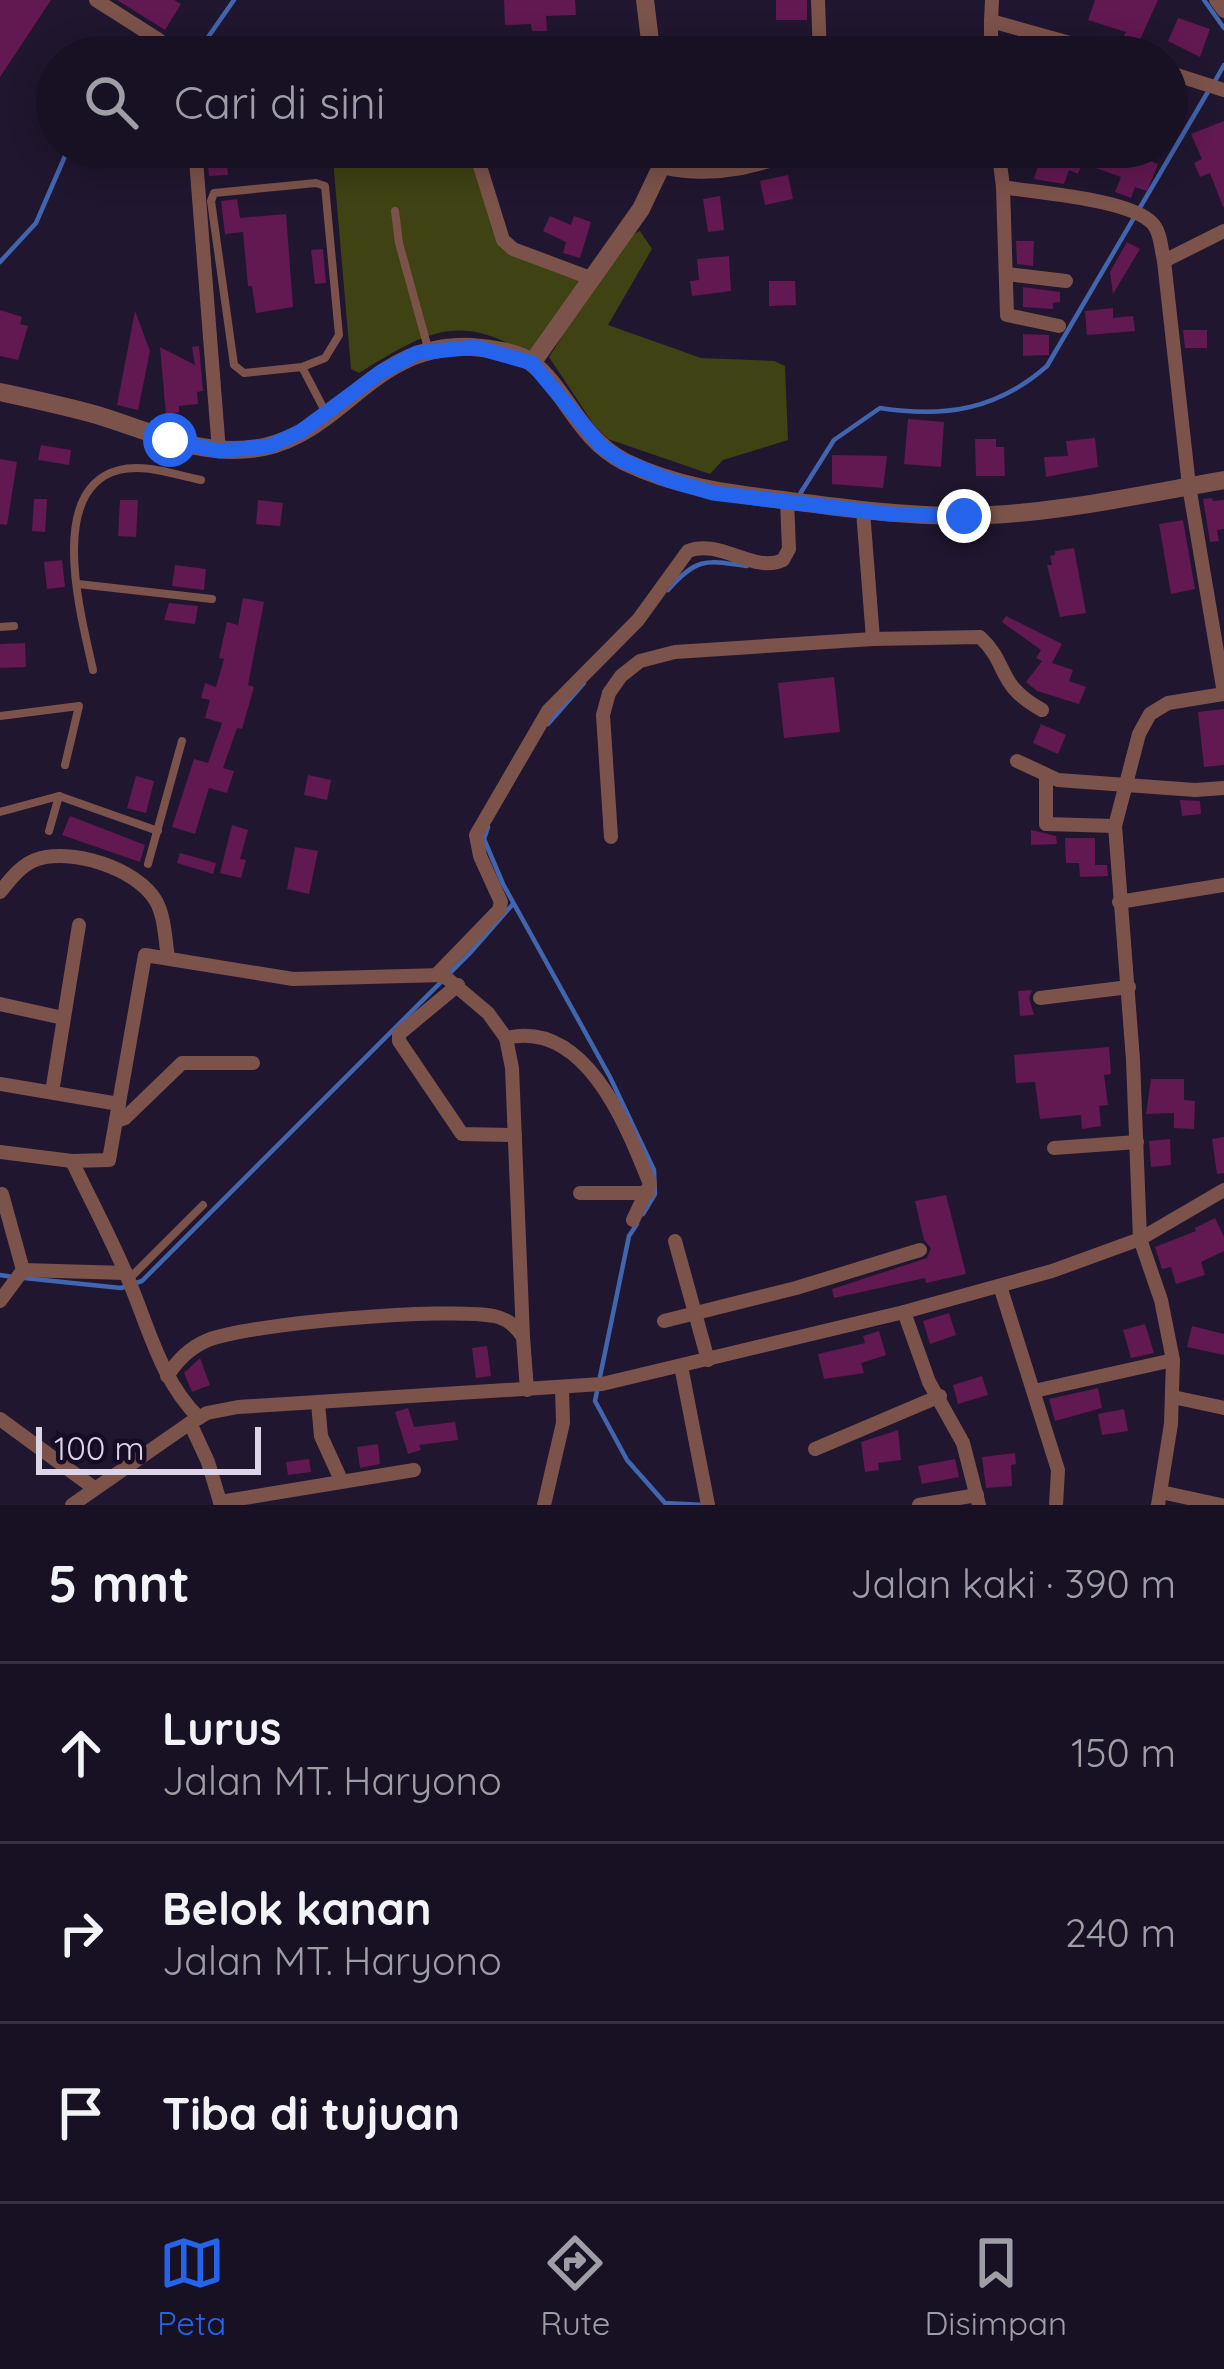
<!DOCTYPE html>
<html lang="id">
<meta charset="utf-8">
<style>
body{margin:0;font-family:Quicksand,sans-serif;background:#251e30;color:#f1f3f6}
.scale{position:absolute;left:36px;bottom:30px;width:225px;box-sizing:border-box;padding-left:12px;border:6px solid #dbd5e7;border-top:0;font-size:33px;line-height:42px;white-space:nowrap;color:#dbd5e7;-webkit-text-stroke:9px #160c25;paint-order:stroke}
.stop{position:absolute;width:36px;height:36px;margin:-27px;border:9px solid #2563eb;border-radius:50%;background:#fff}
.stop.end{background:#2563eb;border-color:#fff;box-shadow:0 3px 12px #0008}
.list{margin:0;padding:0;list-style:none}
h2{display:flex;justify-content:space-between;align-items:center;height:156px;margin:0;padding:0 48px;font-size:51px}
h2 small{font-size:39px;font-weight:400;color:#9f9da6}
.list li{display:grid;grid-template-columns:78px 1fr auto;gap:36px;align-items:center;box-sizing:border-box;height:180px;padding:0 48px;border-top:3px solid #363041}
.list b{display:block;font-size:45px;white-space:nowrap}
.list p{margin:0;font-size:39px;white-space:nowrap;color:#9f9da6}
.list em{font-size:39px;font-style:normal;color:#9f9da6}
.icon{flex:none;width:66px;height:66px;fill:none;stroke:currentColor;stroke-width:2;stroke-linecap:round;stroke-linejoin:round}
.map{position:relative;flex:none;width:1224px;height:1505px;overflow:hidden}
.search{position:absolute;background:#181023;box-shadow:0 6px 30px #0003;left:36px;right:36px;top:36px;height:132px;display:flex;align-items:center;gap:30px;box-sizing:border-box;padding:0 42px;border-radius:66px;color:#9f9da6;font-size:45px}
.sheet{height:696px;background:#181023}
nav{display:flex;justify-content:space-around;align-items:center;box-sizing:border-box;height:168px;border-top:3px solid #363041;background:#181023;font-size:33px;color:#9f9da6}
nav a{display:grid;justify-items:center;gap:6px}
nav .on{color:#2563eb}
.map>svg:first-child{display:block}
</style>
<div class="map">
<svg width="1224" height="1505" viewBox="0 0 1224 1505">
<rect width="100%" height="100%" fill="#20162f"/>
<g fill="#3f4213">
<path d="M332 147H470L486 194 492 229 514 252 589 278 532 357C459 310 426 332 359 373L351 369Z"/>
<path d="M640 231 652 249 608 325 701 358 774 361 785 366 788 440 723 460 710 474 608 439 594 425 549 357C566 332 617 239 640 231Z"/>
</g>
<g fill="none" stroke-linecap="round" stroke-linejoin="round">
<g stroke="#4165af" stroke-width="4.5">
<polyline points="1204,0 1224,28"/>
<polyline points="137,57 204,43 234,0"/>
<polyline points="1215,81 1224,65"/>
<polyline points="0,262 36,223 69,147"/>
<path d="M798 497 834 440 880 408C944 418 997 410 1047 366L1209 90"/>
<path d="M668 590C697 557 706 560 747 566"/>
<polyline points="548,724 584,683"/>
<polyline points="488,827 484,839 503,884 610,1077 654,1170 655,1194 643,1214"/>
<polyline points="637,1224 629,1236 595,1401 627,1460 665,1503 704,1505"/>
<polyline points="0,1275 13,1277"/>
<polyline points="24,1278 121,1288 142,1281 470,953 513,904"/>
</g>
</g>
<g fill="#621851">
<polygon points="0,0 51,0 0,77"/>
<polygon points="117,0 174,0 181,4 165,30"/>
<polygon points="504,0 575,0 576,15 546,16 547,31 532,31 531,24 505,25"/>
<rect x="776" y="0" width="31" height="20"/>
<polygon points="1095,0 1158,0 1137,46 1122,40 1126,32 1088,20"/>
<polygon points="1178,18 1210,29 1200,57 1168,41"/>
<polygon points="609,37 610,57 569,57 568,40"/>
<polygon points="347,45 381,51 380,57 345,57"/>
<polygon points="1171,109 1187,115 1178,138 1167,134"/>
<polygon points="1224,121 1224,207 1223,207 1210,173 1200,177 1194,163 1202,159 1191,134"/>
<polygon points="206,147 288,147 288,160 227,164 228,175 209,176"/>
<polygon points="526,147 550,147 550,162 526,163"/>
<polygon points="1044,147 1085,147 1127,160 1130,153 1158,164 1147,191 1135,187 1131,198 1115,192 1121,177 1090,166 1081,166 1078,174 1069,170 1064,184 1034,179"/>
<polygon points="788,175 793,199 765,205 760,181"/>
<polygon points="720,196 724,230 708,232 703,199"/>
<polygon points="237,199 240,218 286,214 293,307 256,313 252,286 248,286 243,232 225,234 221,201"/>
<polygon points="550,216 571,225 574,216 591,222 580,258 563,253 566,242 543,231"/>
<polygon points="1016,241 1034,241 1033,266 1017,264"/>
<polygon points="1127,242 1140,249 1113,294 1110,272"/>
<polygon points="323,249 326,283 315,284 311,250"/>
<polygon points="729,256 731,291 692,296 690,281 699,280 697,259"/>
<polygon points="769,281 795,281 796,305 769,306"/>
<polygon points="1023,287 1060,292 1060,302 1053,303 1053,309 1023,307"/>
<polygon points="1113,308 1113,318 1133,316 1135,331 1087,335 1085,311"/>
<polygon points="0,310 22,317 20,324 28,326 18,360 0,356"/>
<polygon points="135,311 150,351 138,410 117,405"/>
<polygon points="1183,330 1207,330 1207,348 1185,348"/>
<polygon points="1023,334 1049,335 1049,355 1023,356"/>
<polygon points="199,346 203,391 197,392 198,404 179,406 179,412 166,415 160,347 195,365 192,347"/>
<polygon points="908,419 944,422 941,467 904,464"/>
<polygon points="1095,438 1098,467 1046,477 1044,457 1068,456 1066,441"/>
<polygon points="975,439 996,439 996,447 1004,447 1005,476 976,476"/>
<polygon points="41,445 71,450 69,465 38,460"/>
<polygon points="832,455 887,456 883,488 832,484"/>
<polygon points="0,459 17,462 7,525 0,524"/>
<polygon points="1212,498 1213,501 1224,500 1224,529 1217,530 1219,541 1210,542 1203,499"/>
<polygon points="34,499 47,499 45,532 32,531"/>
<polygon points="120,500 138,500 136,537 118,536"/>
<polygon points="258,500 283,503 280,526 256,524"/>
<polygon points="1183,520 1195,589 1171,594 1159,524"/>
<polygon points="1074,548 1086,613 1060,617 1047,565 1052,565 1050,556 1055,555 1055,551"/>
<polygon points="62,560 65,587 47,589 44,562"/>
<polygon points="175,565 206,569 204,590 172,586"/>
<polygon points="243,598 264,602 248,685 254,687 242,729 237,728 223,768 234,771 227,793 209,788 195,834 172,827 194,759 208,763 222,723 205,718 210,700 201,698 205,683 216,687 224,659 219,658 227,622 238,625"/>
<polygon points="169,603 198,606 195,624 164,620"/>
<polygon points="1006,616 1062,644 1052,663 1073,670 1069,681 1086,687 1079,704 1037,691 1026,682 1042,661 1036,658 1041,650 1002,622"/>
<polygon points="25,643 26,667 0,668 0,644"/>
<polygon points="834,677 840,732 784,738 778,683"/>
<polygon points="1224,709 1224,765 1204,767 1198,712"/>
<polygon points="1041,724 1066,735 1058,754 1033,743"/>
<polygon points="308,775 331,780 327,800 304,795"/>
<polygon points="136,776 154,781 146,813 127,808"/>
<polygon points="1180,800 1200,801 1201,814 1182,816"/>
<polygon points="70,816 145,845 140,862 62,835"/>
<polygon points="232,825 248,830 240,859 246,860 241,878 220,873"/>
<polygon points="1031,830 1056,836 1057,844 1031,845"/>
<polygon points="1065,838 1095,838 1095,865 1107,865 1108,876 1080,877 1079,863 1066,863"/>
<polygon points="295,847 318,851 309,894 287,889"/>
<polygon points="180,853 216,863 213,874 177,863"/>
<polygon points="1032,990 1029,998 1034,1015 1020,1016 1018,991"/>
<polygon points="1109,1047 1111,1074 1104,1075 1108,1105 1099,1106 1101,1126 1082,1129 1081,1115 1040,1119 1035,1082 1016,1083 1014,1055"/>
<polygon points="1151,1079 1184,1079 1184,1100 1195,1101 1194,1129 1174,1128 1174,1113 1146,1114"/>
<polygon points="1224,1137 1224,1173 1217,1174 1212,1139"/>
<polygon points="1170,1139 1171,1165 1151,1167 1149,1141"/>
<polygon points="946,1195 966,1274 926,1283 925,1278 834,1298 832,1289 927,1258 931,1248 924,1240 915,1201"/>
<polygon points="1215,1218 1224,1237 1224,1251 1201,1262 1205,1275 1176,1284 1171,1267 1162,1269 1155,1247 1196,1231 1195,1228"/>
<polygon points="949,1313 956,1335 930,1344 923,1321"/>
<polygon points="1145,1324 1154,1353 1131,1358 1123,1330"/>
<polygon points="1192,1326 1224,1334 1224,1355 1187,1347"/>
<polygon points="879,1331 886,1355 861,1363 864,1373 824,1379 818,1354 865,1343 863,1336"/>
<polygon points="487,1346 491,1376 476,1378 472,1348"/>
<polygon points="200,1358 210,1385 192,1392 184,1373"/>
<polygon points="982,1376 988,1395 958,1404 953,1385"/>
<polygon points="1098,1388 1102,1408 1055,1421 1049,1399"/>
<polygon points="408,1408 414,1427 455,1422 458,1440 419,1445 421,1450 408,1454 395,1412"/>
<polygon points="1124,1409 1128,1431 1102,1435 1098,1414"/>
<polygon points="898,1430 901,1460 878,1463 879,1470 865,1472 861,1442"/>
<polygon points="378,1444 380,1464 360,1468 357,1447"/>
<polygon points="1015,1453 1016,1464 1011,1465 1012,1486 986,1488 982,1457"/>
<polygon points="309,1459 311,1472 288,1475 286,1462"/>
<polygon points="955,1459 959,1477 922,1484 918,1466"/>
</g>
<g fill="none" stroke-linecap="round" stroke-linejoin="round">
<g stroke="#7c534b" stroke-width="8">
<polyline points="395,211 399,243 428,348"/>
<polyline points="302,367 325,358 339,335 325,186 316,183 214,193 211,201 234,365 244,373 302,367 326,413"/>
<polyline points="78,584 212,599"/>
<polyline points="0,627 14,626"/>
<path d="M93 670C82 619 45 489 119 470 144 463 175 475 201 480"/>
<polyline points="0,716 79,706 65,765"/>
<polyline points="59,796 158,831"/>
<polyline points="0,812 59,796 49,831"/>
<polyline points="148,864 182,741"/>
<polyline points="130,1278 203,1205"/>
</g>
<g stroke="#7c534b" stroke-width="14">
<polyline points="96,0 159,40"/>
<polyline points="818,0 820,57"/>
<polyline points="992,0 991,21 1120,57"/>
<polyline points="1216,0 1224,11"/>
<polyline points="991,21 991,57"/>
<polyline points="1167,72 1224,90"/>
<polyline points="195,147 219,451"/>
<polyline points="474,147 503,240 513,249 593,279"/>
<polyline points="998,147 1003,187 1007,315 1059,326"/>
<path d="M661 167C716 180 761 165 813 147"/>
<path d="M1003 187C1037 193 1131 199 1153 224 1161 233 1161 249 1164 261"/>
<polyline points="1224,231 1164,261 1189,486 1224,693"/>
<polyline points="1006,274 1066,281"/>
<path d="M873 639 980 637C1010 665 995 684 1042 710"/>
<polyline points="1017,761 1058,780 1195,790 1224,788"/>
<polyline points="1046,777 1046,824 1115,826"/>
<polyline points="611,837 603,715 609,693 621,676 640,661 675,652 873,639 863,511"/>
<path d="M0 892C10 880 20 866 35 860 70 847 137 868 156 901 165 917 165 940 168 957"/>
<polyline points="1119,902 1224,885"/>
<path d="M438 973 499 910 501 902 480 856 476 835 548 711 638 620 688 551C720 538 754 574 783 560L789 549 787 501"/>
<polyline points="458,985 399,1034 399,1041 462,1134 515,1135"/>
<polyline points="1040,998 1129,987"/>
<polyline points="0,1004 63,1018"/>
<path d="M506 1038C585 1019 626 1124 650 1184L633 1220"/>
<polyline points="0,1084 119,1104"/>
<polyline points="52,1092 79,925"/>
<polyline points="116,1121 125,1118 182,1063 253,1063"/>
<polyline points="1054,1148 1137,1142"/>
<polyline points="0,1152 72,1161 109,1160 145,955 293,979 443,975 488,1013 506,1038 512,1068 523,1337"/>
<path d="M72 1161C90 1199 110 1236 126 1274 148 1324 159 1378 199 1418"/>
<polyline points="580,1193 648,1193"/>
<polyline points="675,1241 708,1360"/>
<polyline points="23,1270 126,1273"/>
<polyline points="1000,1286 1058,1470 1056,1505"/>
<polyline points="0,1301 23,1270 2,1194"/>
<polyline points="904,1312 929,1382 963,1443 979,1505"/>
<polyline points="664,1321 796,1288 920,1250"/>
<polyline points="681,1366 708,1505"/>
<path d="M167 1376C178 1360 189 1348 208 1340 251 1323 448 1307 494 1316 508 1319 515 1326 523 1337L527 1390"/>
<polyline points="1034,1391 1173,1360"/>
<polyline points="1173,1397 1224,1408"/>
<polyline points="318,1403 321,1436 341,1480"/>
<polyline points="0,1419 94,1488"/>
<polyline points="190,1423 208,1462 221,1505"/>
<polyline points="815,1449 940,1396"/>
<polyline points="1161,1492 1221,1505"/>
<polyline points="220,1502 414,1470"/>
<polyline points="72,1505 190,1423 207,1413 238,1407 602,1384 904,1312 1052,1271 1140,1239 1224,1190"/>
<polyline points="544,1505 563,1423 562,1388"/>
<polyline points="919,1505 977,1495"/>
<polyline points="1158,1505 1171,1424 1173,1360 1161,1300 1140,1239 1133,1060 1115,826 1139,734 1150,714 1168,703 1224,694"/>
</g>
<g stroke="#7c534b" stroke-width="18">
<polyline points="645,0 652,57"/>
<polyline points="532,363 641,209 661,167 660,147"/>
<path d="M0 392C32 399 65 406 97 415 153 432 204 459 264 447 344 430 373 342 472 347 489 348 519 352 532 363 567 391 578 438 625 462 677 487 726 493 783 500 843 508 902 516 963 516 1050 515 1139 495 1224 480"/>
</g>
</g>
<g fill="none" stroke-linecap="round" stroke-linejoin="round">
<polyline stroke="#2563eb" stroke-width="15" points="170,440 219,451 269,446 300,432 381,372 417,353 475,347 532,363 601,446 621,460 668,480 713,493 889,514 964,516"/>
</g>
</svg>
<div class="scale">100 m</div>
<div class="stop" style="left:170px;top:440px"></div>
<div class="stop end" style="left:964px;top:516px"></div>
<div class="search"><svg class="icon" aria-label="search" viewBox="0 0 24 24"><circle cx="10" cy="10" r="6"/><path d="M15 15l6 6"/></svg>Cari di sini</div>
</div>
<section class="sheet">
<h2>5 mnt<small>Jalan kaki · 390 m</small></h2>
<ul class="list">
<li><svg class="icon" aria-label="ahead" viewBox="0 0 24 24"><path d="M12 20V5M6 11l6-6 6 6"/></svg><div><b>Lurus</b><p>Jalan MT. Haryono</p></div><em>150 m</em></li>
<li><svg class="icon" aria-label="right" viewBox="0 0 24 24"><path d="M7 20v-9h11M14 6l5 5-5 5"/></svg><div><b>Belok kanan</b><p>Jalan MT. Haryono</p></div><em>240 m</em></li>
<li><svg class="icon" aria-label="arrive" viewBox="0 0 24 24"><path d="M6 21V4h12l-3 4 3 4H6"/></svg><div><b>Tiba di tujuan</b></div></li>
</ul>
</section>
<nav>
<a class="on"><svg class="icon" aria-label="map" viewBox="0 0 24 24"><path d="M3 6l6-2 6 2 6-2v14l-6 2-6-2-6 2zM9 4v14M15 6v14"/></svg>Peta</a>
<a><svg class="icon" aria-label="directions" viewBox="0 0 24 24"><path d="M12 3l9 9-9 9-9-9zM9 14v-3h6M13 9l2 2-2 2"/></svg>Rute</a>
<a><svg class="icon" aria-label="saved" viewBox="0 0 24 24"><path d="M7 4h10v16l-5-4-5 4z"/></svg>Disimpan</a>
</nav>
